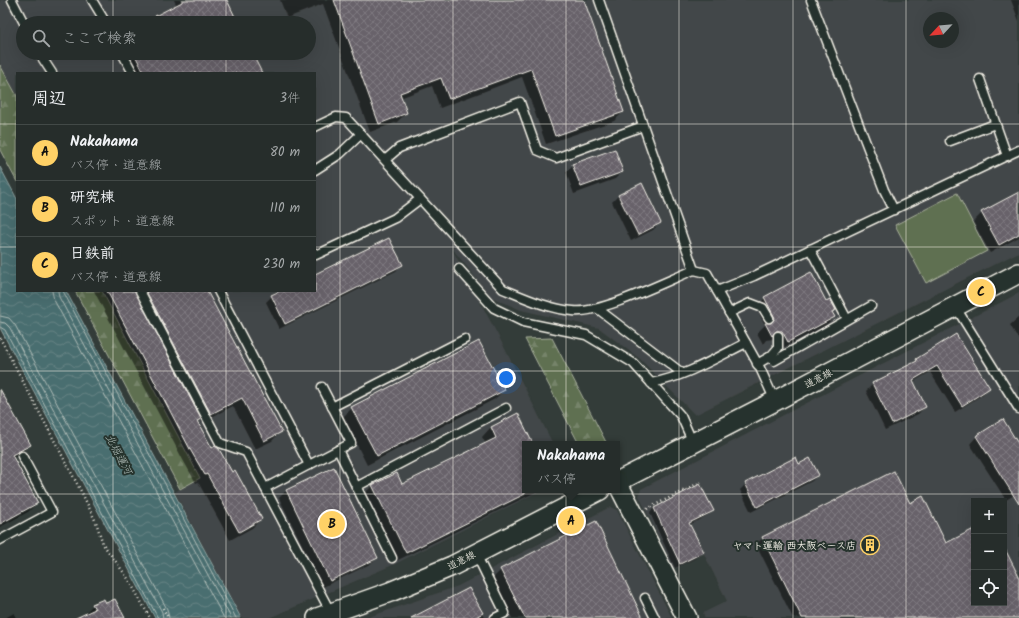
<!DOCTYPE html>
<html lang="ja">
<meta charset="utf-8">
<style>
body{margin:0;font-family:Kalam,"Klee One",sans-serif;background:#2e3533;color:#f1f3f6}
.controls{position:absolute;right:12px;bottom:12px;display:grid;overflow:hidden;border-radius:0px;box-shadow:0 4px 16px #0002}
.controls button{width:36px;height:36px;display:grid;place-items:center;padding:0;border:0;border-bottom:1px solid #424947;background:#262d2b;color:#f1f3f6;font:20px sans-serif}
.compass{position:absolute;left:923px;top:12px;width:36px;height:36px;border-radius:50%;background:#262d2b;box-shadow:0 4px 16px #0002;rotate:244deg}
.you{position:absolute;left:506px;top:378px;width:14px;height:14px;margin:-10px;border:3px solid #fff;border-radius:50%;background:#1a73e8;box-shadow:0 0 0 6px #1a73e833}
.badge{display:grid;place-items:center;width:26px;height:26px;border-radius:50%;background:#ffd166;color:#111;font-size:13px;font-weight:700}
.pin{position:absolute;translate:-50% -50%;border:2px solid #fff;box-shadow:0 1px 4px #0006}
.popup{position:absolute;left:522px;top:441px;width:98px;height:52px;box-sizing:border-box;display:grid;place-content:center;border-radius:0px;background:#262d2b;filter:drop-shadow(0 1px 3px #0005);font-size:13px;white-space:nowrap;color:#a4a8a9}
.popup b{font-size:15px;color:#f1f3f6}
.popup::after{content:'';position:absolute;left:50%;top:100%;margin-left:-8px;border:8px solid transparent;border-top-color:#262d2b}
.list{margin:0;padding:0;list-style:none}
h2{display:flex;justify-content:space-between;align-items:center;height:52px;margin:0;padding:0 16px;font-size:17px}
h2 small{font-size:13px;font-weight:400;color:#a4a8a9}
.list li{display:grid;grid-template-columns:26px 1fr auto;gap:12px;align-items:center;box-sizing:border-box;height:56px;padding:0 16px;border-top:1px solid #424947}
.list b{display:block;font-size:15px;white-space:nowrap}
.list p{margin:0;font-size:13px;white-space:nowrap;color:#a4a8a9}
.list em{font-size:13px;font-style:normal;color:#a4a8a9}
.icon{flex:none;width:22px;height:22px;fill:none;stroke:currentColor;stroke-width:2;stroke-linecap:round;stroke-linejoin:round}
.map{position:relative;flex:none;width:1019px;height:618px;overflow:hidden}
.search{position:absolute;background:#262d2b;box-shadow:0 4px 16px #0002;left:16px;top:16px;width:300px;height:44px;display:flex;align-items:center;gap:10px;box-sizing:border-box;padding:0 14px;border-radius:22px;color:#a4a8a9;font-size:15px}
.panel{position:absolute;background:#262d2b;box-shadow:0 4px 16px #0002;left:16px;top:72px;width:300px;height:220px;border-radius:0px}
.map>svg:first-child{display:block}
</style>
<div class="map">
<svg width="1019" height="618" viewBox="0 0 1019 618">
<defs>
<pattern id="forest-firs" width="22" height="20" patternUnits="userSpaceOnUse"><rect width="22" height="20" fill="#5e6f51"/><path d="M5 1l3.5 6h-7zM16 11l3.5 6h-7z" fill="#76846a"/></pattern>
<pattern id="water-waves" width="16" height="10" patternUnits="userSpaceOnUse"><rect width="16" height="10" fill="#4a6e70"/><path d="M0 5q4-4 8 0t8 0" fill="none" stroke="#658384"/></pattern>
<pattern id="building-cross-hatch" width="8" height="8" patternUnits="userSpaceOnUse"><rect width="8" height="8" fill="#68626b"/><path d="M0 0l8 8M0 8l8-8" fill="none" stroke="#7e7980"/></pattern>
</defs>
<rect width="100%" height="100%" fill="#333c39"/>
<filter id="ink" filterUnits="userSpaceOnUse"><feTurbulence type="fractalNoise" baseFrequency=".025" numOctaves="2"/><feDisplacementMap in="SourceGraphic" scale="8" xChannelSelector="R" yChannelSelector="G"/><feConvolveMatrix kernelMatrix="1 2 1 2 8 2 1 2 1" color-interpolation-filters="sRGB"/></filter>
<g filter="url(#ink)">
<g fill="#434748" fill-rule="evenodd">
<path d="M0 0H1019V252L695 415 640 359 599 328 521 310 491 297 451 247 502 343 553 444H525V490H542L395 564 269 618H241L175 492 200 478 102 291H315V73H17V96L0 65ZM929 18H953V42H929ZM23 23H309V53H23Z"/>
<path d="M1019 293V618H705L703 613 727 601 704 554 674 569 639 496 641 489ZM974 501H1004V603H974Z"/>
<polygon points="610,507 617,510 672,618 366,618 458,586"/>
</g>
<polygon fill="#5e6f51" stroke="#a9b09c" points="957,193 987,251 926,283 895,225"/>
<g fill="url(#forest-firs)" stroke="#a9b09c">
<polygon points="0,65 17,96 17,182 0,150"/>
<polygon points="75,291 102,291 200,478 180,489"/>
<polygon points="552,338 607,444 579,444 525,339"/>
</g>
<polygon fill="url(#water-waves)" stroke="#8ea2a0" points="0,167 17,199 17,291 66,291 241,618 155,618 0,328"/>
<g fill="#0007">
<polygon points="174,0 226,0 237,23 149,23 156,16 177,6"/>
<polygon points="280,0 583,0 623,112 614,121 546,144 522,77 440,108 432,86 400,98 406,113 397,122 370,132 323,4 287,18"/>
<polygon points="1011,0 1019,0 1019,21"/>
<polygon points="121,53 251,53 261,73 131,73"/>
<polygon points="573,165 622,172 615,179 574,194 566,172"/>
<polygon points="1019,193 1019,237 990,253 973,222 982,213"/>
<polygon points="618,196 660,223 653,230 631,241 612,202"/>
<polygon points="401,265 396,271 279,329 266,302 272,296 282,291 315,291 315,275"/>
<polygon points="94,291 206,291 280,432 272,441 255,449 233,406 202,422 200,418 197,422 211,449 231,473 261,519 252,528 230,540 198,482 196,483 183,460"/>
<polygon points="765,298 826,302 835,310 831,313 834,317 825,326 779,350 773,339 766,340 763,344 757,333 765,325 756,307"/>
<polygon points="1019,317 1019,340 1010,325"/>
<polygon points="956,335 989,388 982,395 955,412 930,372 913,382 925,407 918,414 885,430 866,391 873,384 911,365"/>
<polygon points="504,390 495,399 367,465 343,417 352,408"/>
<polygon points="0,402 30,445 20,454 12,458 37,503 28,512 0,527"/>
<polygon points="1003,421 1019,447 1019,492 1006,500 970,444 976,437"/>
<polygon points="491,427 532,444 525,444 525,490 540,490 396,561 363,495 372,486 402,486 486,444 482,437"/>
<polygon points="333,468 377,558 370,564 323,587 279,498 286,491"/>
<polygon points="818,475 812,481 751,512 740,490 746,484"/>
<polygon points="910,504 946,544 974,530 974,603 1004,603 1004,549 1019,579 1019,618 793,618 756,544 763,538"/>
<polygon points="654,508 713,511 708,515 689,525 703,552 698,557 675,568 650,513"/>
<polygon points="501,570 643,618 512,618 492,579"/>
<polygon points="469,589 484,618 414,618"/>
<polygon points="93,605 106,605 124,618 85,618 84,614"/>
<polygon points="14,613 17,618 5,618"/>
</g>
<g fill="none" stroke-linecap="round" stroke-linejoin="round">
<g stroke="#b0bdb8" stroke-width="1">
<polyline points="52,291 54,300 224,618"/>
<polyline points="58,291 59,297 231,618"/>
<polyline points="63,291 236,618"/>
<polyline points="0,316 9,318 15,325 167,609 169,618"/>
<polyline points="0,322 5,323 10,328 162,612 163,618"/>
<polyline points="0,327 5,330 158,618"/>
</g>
</g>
<g fill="url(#building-cross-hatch)" stroke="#f4f1e8">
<polygon points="182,0 227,0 238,23 159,23 155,16 182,2"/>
<polygon points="334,0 584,0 624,112 555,136 531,69 449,99 441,78 400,93 407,113 379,124"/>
<polygon points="134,53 252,53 262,73 144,73"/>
<polygon points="615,149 623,172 581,187 572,164"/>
<polygon points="642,183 661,223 638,235 618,195"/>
<polygon points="1019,192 1019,234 999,245 981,212"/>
<polygon points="389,238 403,265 285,324 271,295 280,291 315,291 315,274"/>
<polygon points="811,272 826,301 830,299 836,310 832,312 835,317 788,342 782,331 776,331 772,336 765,323 771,323 775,318 764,297"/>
<polygon points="107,291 135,291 201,419 197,421 212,448 215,446 219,449 232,472 235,470 262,519 239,532 207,474 205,475 191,451"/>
<polygon points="146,291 207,291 282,432 264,441 242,398 211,414"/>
<polygon points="956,334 990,388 962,406 937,366 913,380 926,407 892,424 872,383 917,361 916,359"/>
<polygon points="479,341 505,390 377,456 351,407"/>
<polygon points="0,389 31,445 12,455 38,503 0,524"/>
<polygon points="518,413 533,444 525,444 525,494 406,553 372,485 397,473 402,484 496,438 491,427"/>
<polygon points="1003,419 1019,445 1019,504 976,436"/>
<polygon points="796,457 799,464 810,458 819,475 757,507 745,483"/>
<polygon points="334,467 378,558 330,581 286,490"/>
<polygon points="894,471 910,503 923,496 946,543 974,529 974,603 1004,603 1004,547 1019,577 1019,618 802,618 762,537"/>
<polygon points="700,484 714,511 689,523 704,552 680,564 654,508"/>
<polygon points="596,521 643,618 525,618 500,569"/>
<polygon points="469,588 483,613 474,618 411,618"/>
<polygon points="104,599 106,603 115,599 125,618 76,618 95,609 92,604"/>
</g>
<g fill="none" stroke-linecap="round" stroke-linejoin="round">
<g stroke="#f4f1e8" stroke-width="11">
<g id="service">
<polyline points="12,0 24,23"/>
<polyline points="92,0 106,23"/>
<polyline points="599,0 694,270"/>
<polyline points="811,0 884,190 894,210"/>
<polyline points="39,53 52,73"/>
<polyline points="122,53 133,73"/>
<polyline points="980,79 1007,156"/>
<path d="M315 127 336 117 346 118 503 289C525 298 549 309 573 311 601 314 666 281 694 270L707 273 760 368 775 401"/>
<polyline points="950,141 995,124"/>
<polyline points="385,160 399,148 520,102 537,150 556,158 643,126"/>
<polyline points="315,170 340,154 361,134"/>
<polyline points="810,249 847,319"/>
<polyline points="315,253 316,255 395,218 420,199"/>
<polyline points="459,269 494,308 523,322 586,335 633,363 681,416 693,443"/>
<polyline points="140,291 220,443 246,452 265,488"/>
<polyline points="218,291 309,465"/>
<polyline points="717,291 754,276 1019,150"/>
<polyline points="955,306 1019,409"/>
<polyline points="598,309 682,373"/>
<polyline points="729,313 750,303 763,308 769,318"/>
<polyline points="771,356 778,348 778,336"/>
<polyline points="757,364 771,356 774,361 871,306"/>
<path d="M651 383C685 377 716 358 746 343"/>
<polyline points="322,387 351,443 265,488 331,613"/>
<polyline points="332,407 465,339"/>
<polyline points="338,450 392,558"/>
<polyline points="356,487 506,408"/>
<polyline points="0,540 52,512 22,456"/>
<polyline points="476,554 505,613 495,618"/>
<polyline points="645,598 655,618"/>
</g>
</g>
<g stroke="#f4f1e8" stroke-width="22">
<g id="tertiary">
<polyline points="617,482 775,401 1019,273"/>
<polyline points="617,482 687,618"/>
<polyline points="317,618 390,592 452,566 600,490"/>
</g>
</g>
<g stroke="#f4f1e8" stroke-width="2.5" stroke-dasharray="1 3" stroke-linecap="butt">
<polyline points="0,338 82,493 96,522 103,544 129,580 150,618"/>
<polyline points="647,509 701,482"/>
<polyline points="163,608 168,618"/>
</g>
<use href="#service" stroke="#26332d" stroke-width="8"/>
<use href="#tertiary" stroke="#26332d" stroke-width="19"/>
</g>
</g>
<path fill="none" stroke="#f4f1e8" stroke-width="1" stroke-opacity="0.55" d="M113 0V23M226 0V23M340 0V618M453 0V618M566 0V618M679 0V618M793 0V618M906 0V618M113 53V73M226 53V73M0 124H17M315 124H1019M0 247H17M315 247H1019M113 291V618M226 291V618M0 371H1019M0 494H1019"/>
<defs>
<g id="building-ring" transform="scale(1)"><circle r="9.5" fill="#26332d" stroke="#ffd166" stroke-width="1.5"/><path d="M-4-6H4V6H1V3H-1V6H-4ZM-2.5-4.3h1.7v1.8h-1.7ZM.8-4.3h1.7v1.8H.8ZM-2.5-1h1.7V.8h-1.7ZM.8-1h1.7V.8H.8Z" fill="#ffd166"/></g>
</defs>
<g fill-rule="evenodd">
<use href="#building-ring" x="870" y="545"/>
</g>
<g text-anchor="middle" stroke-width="4" stroke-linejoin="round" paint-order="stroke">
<g font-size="10" fill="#f4f1e8" stroke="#26332d">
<text transform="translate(818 378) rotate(-28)" y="4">道意線</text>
<text transform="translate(461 560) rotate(-27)" y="4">道意線</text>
</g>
<g font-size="10" font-weight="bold" fill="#f4f1e8" stroke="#26332d" text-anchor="end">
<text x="856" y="549">ヤマト運輸 西大阪ベース店</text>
</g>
<g font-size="11" font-style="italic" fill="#b0bdb8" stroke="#26332d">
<text transform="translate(119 454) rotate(62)" y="4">北堀運河</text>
</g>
</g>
</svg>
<div class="controls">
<button>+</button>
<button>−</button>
<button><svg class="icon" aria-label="locate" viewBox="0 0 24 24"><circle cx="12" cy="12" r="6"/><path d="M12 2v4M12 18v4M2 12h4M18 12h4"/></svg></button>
</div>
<svg class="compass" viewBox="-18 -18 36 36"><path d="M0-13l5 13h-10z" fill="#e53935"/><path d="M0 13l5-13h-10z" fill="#a4a8a9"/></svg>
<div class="you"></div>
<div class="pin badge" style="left:571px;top:521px">A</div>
<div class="popup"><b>Nakahama</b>バス停</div>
<div class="pin badge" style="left:332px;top:524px">B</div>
<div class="pin badge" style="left:981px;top:292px">C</div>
<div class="search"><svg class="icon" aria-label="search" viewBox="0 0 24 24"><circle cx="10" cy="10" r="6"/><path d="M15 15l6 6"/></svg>ここで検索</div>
<section class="panel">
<h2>周辺<small>3件</small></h2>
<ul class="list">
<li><span class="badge">A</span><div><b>Nakahama</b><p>バス停 · 道意線</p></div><em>80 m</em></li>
<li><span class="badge">B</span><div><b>研究棟</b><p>スポット · 道意線</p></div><em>110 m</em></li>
<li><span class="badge">C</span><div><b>日鉄前</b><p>バス停 · 道意線</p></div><em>230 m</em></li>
</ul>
</section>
</div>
